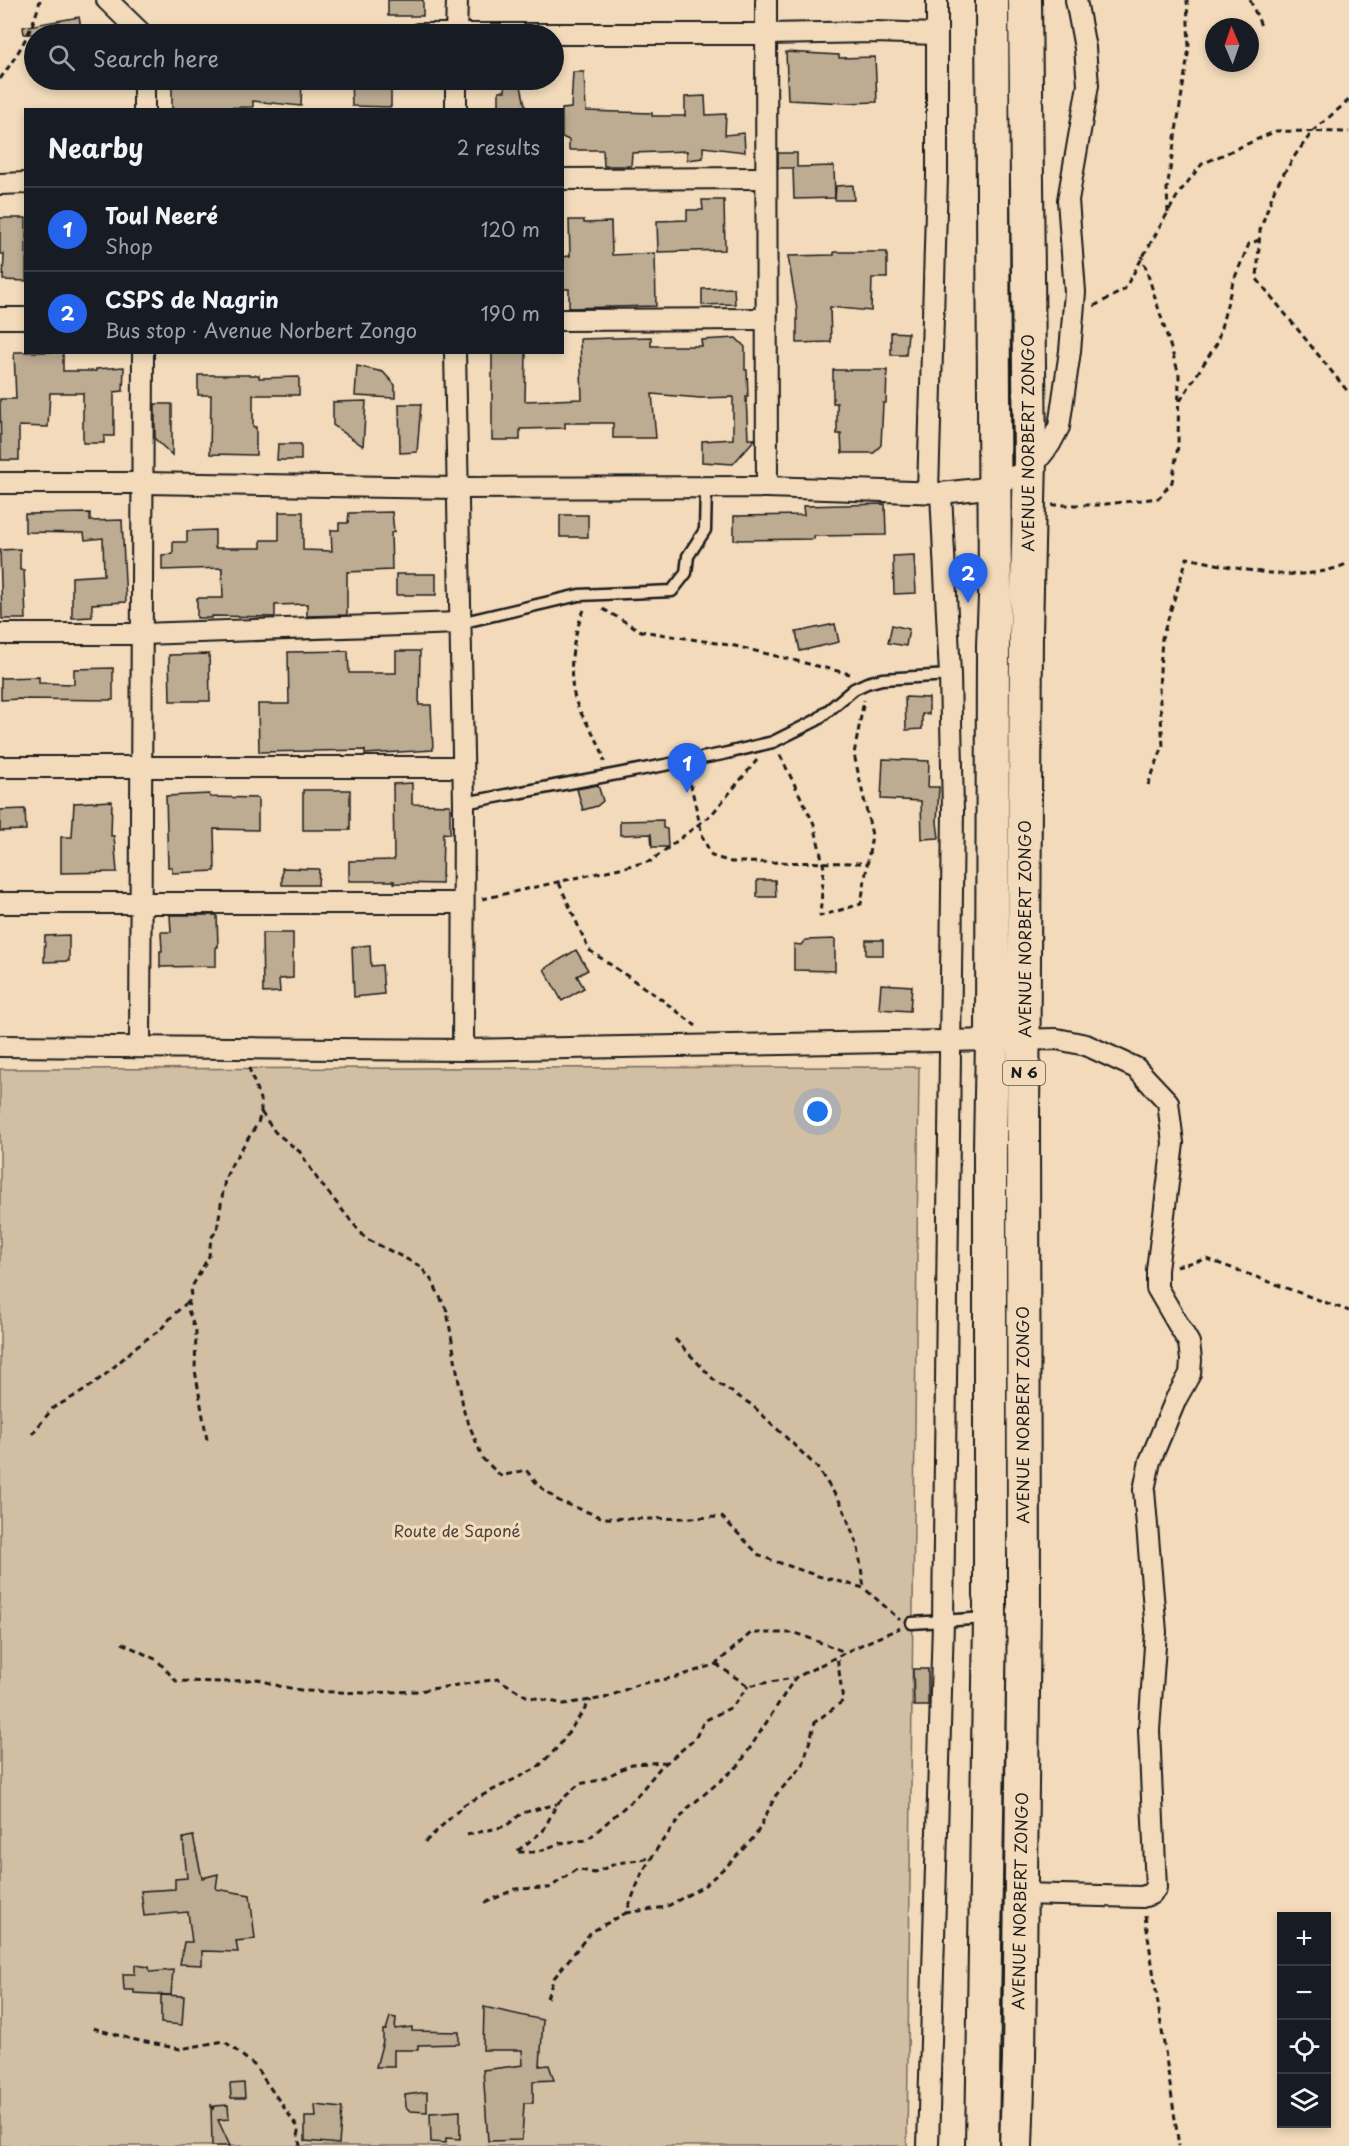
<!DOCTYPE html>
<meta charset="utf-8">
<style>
body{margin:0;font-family:"Playpen Sans",sans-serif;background:#242831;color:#f1f3f6}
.controls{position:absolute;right:18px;bottom:18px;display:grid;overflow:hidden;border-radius:0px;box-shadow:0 3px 9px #0003}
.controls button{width:54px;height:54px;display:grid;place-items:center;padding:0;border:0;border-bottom:2px solid #363941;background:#171b24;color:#f1f3f6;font:30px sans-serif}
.compass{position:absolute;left:1205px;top:18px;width:54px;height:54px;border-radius:50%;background:#171b24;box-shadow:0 3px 9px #0003;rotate:358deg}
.you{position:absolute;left:818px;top:1112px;width:21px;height:21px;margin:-15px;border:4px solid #fff;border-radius:50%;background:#1a73e8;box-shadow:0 0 0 9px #1a73e833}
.badge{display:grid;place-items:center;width:39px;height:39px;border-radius:50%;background:#2563eb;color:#fff;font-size:20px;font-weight:700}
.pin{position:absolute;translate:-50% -50px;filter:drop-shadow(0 2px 3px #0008)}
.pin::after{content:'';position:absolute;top:32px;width:21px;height:18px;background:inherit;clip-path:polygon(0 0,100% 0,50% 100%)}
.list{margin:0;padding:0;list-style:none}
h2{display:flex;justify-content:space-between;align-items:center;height:78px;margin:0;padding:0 24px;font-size:26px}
h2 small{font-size:20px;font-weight:400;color:#9ea1a6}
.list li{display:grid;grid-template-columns:39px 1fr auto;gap:18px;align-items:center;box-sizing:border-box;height:84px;padding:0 24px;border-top:2px solid #363941}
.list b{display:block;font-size:22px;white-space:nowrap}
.list p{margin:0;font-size:20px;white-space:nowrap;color:#9ea1a6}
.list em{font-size:20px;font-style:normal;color:#9ea1a6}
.icon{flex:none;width:33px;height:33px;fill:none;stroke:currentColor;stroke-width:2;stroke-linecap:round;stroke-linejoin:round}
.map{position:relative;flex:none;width:1349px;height:2146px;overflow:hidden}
.search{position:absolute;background:#171b24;box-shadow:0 3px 9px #0003;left:24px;top:24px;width:540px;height:66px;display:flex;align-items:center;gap:15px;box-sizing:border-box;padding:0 21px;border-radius:33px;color:#9ea1a6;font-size:22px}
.panel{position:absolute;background:#171b24;box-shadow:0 3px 9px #0003;left:24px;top:108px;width:540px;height:246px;border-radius:0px}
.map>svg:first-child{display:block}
</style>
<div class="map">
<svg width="1349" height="2146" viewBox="0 0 1349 2146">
<rect width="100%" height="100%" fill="#f2daba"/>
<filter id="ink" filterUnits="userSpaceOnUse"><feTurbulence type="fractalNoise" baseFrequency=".0167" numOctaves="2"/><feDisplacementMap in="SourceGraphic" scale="12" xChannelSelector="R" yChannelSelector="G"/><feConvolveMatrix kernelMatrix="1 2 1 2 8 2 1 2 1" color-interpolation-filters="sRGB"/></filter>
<g filter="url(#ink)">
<polygon fill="#d2bea3" stroke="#776d60" stroke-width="1.5" points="919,1067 907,2146 0,2146 0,1069"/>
<g fill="#bdab92" stroke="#1c1c1c" stroke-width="1.5">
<rect x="388" y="0" width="35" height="16"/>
<polygon points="79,17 82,34 24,34 23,27"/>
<polygon points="786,52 839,55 839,58 875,57 877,102 846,103 788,100"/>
<polygon points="573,72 584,72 586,111 652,113 652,116 685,116 685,97 705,96 706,115 726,114 725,135 744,133 745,152 703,147 703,158 687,160 687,151 632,153 631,166 604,166 603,150 569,150 569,140 562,137 562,109 571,108"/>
<polygon points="172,80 224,83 222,80 226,80 261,85 260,80 302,80 301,106 253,101 253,107 172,109"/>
<polygon points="351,80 391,80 391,107 352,106"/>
<polygon points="506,81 520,81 526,110 499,110 499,91 505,91"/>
<polygon points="778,153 797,153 797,167 834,166 835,198 794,199 793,168 778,168"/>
<polygon points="853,185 854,200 835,200 836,186"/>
<polygon points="702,200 724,200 725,250 658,252 657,221 687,220 687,210 703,210"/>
<polygon points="0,218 26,218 26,281 3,280 4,254 0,254"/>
<polygon points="569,220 584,220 584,223 611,222 612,255 655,253 656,306 569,308 569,289 562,289 562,257 570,256"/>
<polygon points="834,252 887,252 887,278 872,278 871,311 830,307 831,342 797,343 797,310 788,256 834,255"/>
<polygon points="734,288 735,304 702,305 702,289"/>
<polygon points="891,332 908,333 906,355 891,355"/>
<polygon points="651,337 651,346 702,346 701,340 736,338 745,347 745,370 747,370 748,397 746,397 748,439 755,439 733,464 702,462 702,441 733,439 733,397 700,398 652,394 656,438 613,438 613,423 565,423 565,428 520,429 520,440 492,440 492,352 526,352 525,401 582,399 580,339"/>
<polygon points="14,352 63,352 63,371 96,371 96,369 124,367 123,391 114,392 114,436 104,436 104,443 83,443 83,393 50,393 48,427 19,426 19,460 1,460 0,399 16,399"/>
<polygon points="357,366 383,372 395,385 395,398 355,396"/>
<polygon points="833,370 887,370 886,403 883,403 881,445 874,453 842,453 841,434 837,434 837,403 833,403"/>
<polygon points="198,375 259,375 259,378 299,377 299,395 253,395 253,427 256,427 256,455 210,454 211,395 198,395"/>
<polygon points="366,401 363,446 333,425 333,402"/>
<polygon points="155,404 172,404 172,455 155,439"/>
<polygon points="399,404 421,404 417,452 400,453"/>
<polygon points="278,444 301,444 301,460 277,460"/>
<polygon points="885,504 886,535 814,536 814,539 734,540 734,516 804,515 803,506"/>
<polygon points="279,512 303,512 303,550 332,551 331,530 339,530 339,523 348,523 349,513 392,512 394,532 391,533 392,570 347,572 347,615 307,616 307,604 275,605 275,617 212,616 212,618 197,618 197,598 223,598 222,568 162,570 162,555 173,554 173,542 187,542 187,531 215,530 215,548 261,548 261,540 279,540"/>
<polygon points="90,513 90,521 122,520 126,602 92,604 92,617 72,618 72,577 104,575 103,538 85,540 84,533 25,532 25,514"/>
<rect x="560" y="515" width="28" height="22"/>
<polygon points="20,549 20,570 24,570 26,619 2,619 0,550"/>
<polygon points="914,555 916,593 894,594 893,556"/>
<rect x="396" y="574" width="40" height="21"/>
<polygon points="835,624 839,642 800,651 796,632"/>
<polygon points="892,625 909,629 906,646 888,643"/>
<polygon points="348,651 349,673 396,673 396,651 420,651 419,705 431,705 433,750 365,754 365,750 259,752 258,704 289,704 288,652"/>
<polygon points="209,654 210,701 170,701 169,655"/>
<polygon points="113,668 113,700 20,699 1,700 1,678 39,677 39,683 74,684 74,669"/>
<polygon points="905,697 929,698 929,714 922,714 922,729 906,730"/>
<polygon points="883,759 929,761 928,787 939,787 937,822 939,838 922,839 921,801 881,799"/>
<polygon points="412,783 412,804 450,805 450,834 443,833 442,884 394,883 394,881 349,881 349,861 394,860 393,784"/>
<polygon points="598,785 603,801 597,806 583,810 577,789"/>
<rect x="303" y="790" width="47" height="40"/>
<polygon points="209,794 210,797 258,798 258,830 214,829 215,871 172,873 172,867 168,867 166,796"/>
<polygon points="112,801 111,836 114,836 117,872 61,873 61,837 72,837 74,803"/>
<polygon points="25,809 26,830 0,831 0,810"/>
<polygon points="663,820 663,828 667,829 668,847 652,847 651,834 620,835 620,821"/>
<polygon points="282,868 319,869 318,885 282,885"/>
<polygon points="757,880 775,880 776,897 757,897"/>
<polygon points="170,915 217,915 218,947 216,947 216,966 160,967 160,951 162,951 161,932 171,932"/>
<polygon points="262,933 293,933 293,978 279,979 280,992 263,993"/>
<polygon points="69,935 69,961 44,962 45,936"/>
<polygon points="835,939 835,971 794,970 794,944 801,945 805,940"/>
<rect x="866" y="940" width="17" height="15"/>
<polygon points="370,945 371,966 382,965 384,994 354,997 352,947"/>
<polygon points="576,950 588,970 577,976 584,988 562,1001 544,969"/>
<polygon points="881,984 912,986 910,1011 879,1009"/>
<polygon points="913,1669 928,1669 928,1706 914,1706"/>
<polygon points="193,1836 202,1878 218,1874 216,1889 250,1895 255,1939 236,1941 238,1952 202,1951 202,1965 180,1964 184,1942 192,1942 188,1912 144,1916 141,1891 175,1889 175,1879 187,1878 183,1838"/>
<polygon points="135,1965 149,1967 150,1972 173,1970 171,1995 134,1993 134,1990 124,1990 123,1974 135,1974"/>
<polygon points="161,1995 184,1996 182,2025 161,2023"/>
<polygon points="484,2007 543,2020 540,2066 549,2065 554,2080 533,2081 533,2103 524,2103 522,2140 488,2141 483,2070 523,2065 522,2050 483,2050"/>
<polygon points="390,2017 396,2018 395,2029 412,2027 412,2031 459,2032 459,2044 418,2045 418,2050 394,2050 394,2067 376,2067 383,2041 383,2030 386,2030"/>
<polygon points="244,2083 245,2098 231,2098 230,2084"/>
<polygon points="427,2092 427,2112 410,2111 406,2107 405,2095"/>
<polygon points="211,2104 213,2109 214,2106 228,2105 229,2119 218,2120 230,2146 212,2146"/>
<polygon points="315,2105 342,2108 339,2144 305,2141 305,2117 316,2117"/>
<polygon points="460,2111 460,2139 446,2138 446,2143 431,2142 430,2113"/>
</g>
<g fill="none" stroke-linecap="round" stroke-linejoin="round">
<g stroke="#1c1c1c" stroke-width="15">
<g id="lane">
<polyline points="460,623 579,595 672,591 686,573 688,556 705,530 706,488"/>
<polyline points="464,803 723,754 773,742 817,720 854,689 867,683 882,679 950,675"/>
<polyline points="912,1623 986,1618"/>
</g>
</g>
<g stroke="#1c1c1c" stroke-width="24">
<g id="street">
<polyline points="107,0 142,34"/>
<polyline points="766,0 767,487"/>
<polyline points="418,34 767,34 875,32 937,34"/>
<polyline points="456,34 457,0"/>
<polyline points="144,110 144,80"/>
<polyline points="456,110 456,80"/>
<polyline points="562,179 766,178"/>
<polyline points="0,184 26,183"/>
<polyline points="0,318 26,318"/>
<polyline points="562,320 765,319"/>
<polyline points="455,352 464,803 463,1050"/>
<polyline points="0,483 143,483 457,488 767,487 941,493 978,489 1029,471 1050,444 1059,427 1070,351 1075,292 1068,200 1088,85 1085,48 1076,0"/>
<polyline points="928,492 937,176 937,0"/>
<polyline points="0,634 142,634 460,623"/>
<polyline points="0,767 462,767"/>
<polyline points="0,903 463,903"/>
<polyline points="0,1046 463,1050 1057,1039 1086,1045 1136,1068 1168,1102 1173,1143 1157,1270 1157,1288 1189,1343 1191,1360 1190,1374 1176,1399 1150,1461 1144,1490 1156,1632 1149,1730 1156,1888 1151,1894 1142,1897 1020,1894"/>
<polyline points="140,1047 143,352"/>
<polyline points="928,2146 943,1622 953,811 950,675 941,493"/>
</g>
</g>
<g stroke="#1c1c1c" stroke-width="36">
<g id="primary">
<polyline points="982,2146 990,1618 990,1149 992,1040 993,645 995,597 992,0"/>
<polyline points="1016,2146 1019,2059 1024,1602 1023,1124 1026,633 1030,458 1025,0"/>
</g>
</g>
<g stroke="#1c1c1c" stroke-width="3" stroke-dasharray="6 4.5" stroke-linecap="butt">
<polyline points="1250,0 1262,28"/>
<path d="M0 79C17 56 34 28 40 0"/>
<polyline points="1349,100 1313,131 1296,154 1275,188 1260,230 1257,279 1349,393"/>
<polyline points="1168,213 1167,189 1189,48 1187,0"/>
<polyline points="1094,306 1124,290 1179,193 1202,164 1276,131 1349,132"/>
<polyline points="1180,401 1217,343 1233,282 1249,244 1259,240"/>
<polyline points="1052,505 1097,505 1159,498 1172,482 1178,446 1179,374 1142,256"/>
<polyline points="603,609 641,631 735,646 850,674"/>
<path d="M584 610C572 637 566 679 578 707 586 725 602 742 604 762"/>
<polyline points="780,755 814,824 824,868 820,916 861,904 872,835 854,754 864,700"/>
<polyline points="683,775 691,786 703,838 712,856 731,862 866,863"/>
<path d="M1148 785 1163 746 1159 688 1162 638 1187 558C1239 568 1299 586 1349 563"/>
<polyline points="559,883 589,950 661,999 696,1026"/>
<polyline points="482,899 651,861 712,814 757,760"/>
<polyline points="261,1112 275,1132 300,1152 318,1180 365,1238 420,1266 432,1281 447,1311 464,1412 483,1459 501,1476 526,1470 538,1485 559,1501 603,1518 649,1519 722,1517 760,1556 818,1576 864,1588 900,1620"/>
<polyline points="1176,1266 1207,1259 1349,1311"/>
<polyline points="675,1339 716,1382 752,1405 816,1466 842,1505 858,1547 864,1588"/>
<polyline points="32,1434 53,1408 82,1392 105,1375 138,1345 161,1329 174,1314 189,1301"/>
<polyline points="207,1440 195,1370 196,1332 188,1310 189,1301 193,1285 209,1256 211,1238 217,1230 225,1179 233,1162 258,1123 261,1112 261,1102 249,1068"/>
<polyline points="122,1643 157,1660 176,1681 224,1682 258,1679 279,1686 306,1691 367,1693 418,1691 498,1679 526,1696 564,1704 605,1698 639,1684 677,1677 716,1664 751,1633 796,1633 845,1652"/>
<polyline points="716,1664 748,1686 793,1678"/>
<polyline points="667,1762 632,1764 600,1780 579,1784 557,1804 543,1831 516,1852 537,1852 560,1843 587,1840 636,1797 660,1768 695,1739 704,1721 732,1707 748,1686"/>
<polyline points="467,1835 506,1826 522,1813 557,1804"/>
<polyline points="425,1842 465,1804 537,1768 559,1746 591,1700"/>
<polyline points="485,1903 515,1889 549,1888 577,1869 594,1873 617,1863 652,1858"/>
<polyline points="626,1913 666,1907 704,1886 731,1862 756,1835 776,1795 803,1765 815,1722 843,1701 837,1656"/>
<polyline points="1145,1916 1179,2146"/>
<polyline points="547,1998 554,1978 591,1932 626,1913 642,1873 660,1844 688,1808 739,1765 795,1678 852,1649 900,1628"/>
<polyline points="93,2028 131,2039 180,2049 224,2041 254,2065 297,2126 300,2146"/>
</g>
<use href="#lane" stroke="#f2daba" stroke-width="10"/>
<use href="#street" stroke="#f2daba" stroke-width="20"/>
<use href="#primary" stroke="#f2daba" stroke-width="32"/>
</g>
</g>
<g text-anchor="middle" stroke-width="6" stroke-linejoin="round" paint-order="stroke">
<rect fill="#f2daba" stroke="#5c554b" stroke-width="1.5" x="1003" y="1061" width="42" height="24" rx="4.5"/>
<g font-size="15" font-weight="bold" fill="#1c1c1c">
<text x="1024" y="1078">N 6</text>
</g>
<g font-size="16" fill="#1c1c1c" stroke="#f2daba">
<text transform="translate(1028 443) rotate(-90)" y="6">AVENUE NORBERT ZONGO</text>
<text transform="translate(1025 929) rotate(-90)" y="6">AVENUE NORBERT ZONGO</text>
<text transform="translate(1023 1415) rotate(-90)" y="6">AVENUE NORBERT ZONGO</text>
<text transform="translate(1020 1901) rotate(-89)" y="6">AVENUE NORBERT ZONGO</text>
</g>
<g font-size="16" fill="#4a443e" stroke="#f2daba">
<text x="457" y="1537">Route de Saponé</text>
</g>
</g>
</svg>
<div class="controls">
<button>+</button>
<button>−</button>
<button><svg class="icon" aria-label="locate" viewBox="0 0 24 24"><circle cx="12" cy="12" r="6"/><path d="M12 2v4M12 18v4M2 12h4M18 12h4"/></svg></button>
<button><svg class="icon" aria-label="layers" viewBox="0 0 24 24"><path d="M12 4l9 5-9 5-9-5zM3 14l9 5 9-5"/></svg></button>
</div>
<svg class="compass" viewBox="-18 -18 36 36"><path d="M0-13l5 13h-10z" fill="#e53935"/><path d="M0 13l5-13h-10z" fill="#9ea1a6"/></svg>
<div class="you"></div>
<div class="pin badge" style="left:687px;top:793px">1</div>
<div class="pin badge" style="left:968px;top:603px">2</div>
<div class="search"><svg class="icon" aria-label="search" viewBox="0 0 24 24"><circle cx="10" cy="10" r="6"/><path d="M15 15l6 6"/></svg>Search here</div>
<section class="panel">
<h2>Nearby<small>2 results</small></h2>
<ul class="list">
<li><span class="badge">1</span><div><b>Toul Neeré</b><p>Shop</p></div><em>120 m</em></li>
<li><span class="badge">2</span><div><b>CSPS de Nagrin</b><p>Bus stop · Avenue Norbert Zongo</p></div><em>190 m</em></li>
</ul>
</section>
</div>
